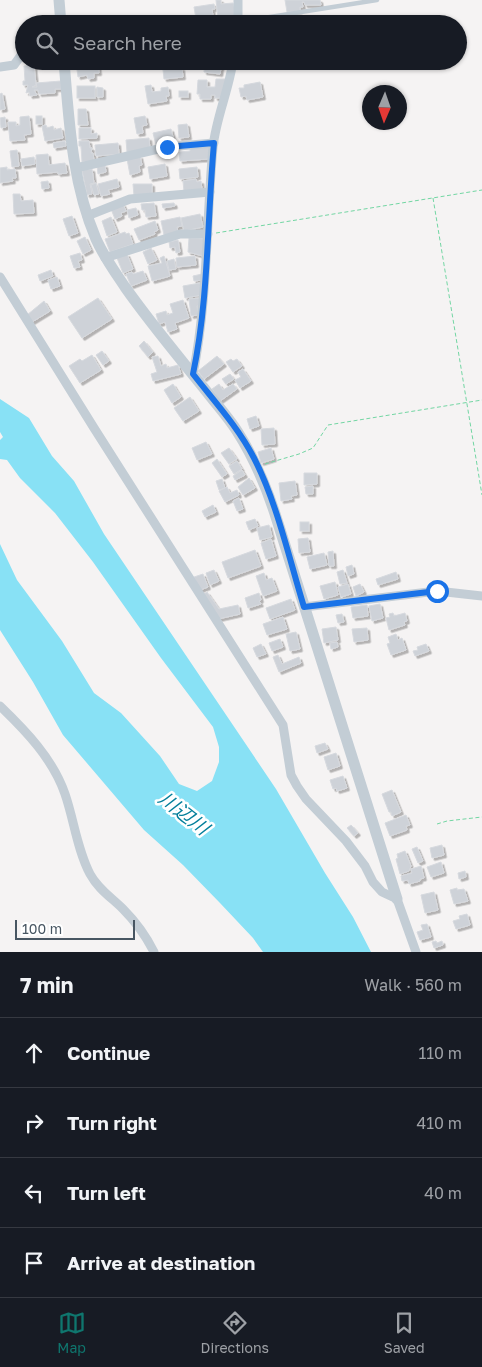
<!DOCTYPE html>
<meta charset="utf-8">
<style>
body{margin:0;font-family:"Golos Text","Noto Sans JP",sans-serif;background:#20242c;color:#f1f3f6}
.compass{position:absolute;left:362px;top:85px;width:45px;height:45px;border-radius:50%;background:#171b24;box-shadow:0 1px 4px #0004;rotate:182deg}
.scale{position:absolute;left:15px;bottom:12px;width:120px;box-sizing:border-box;padding-left:5px;border:2px solid #485662;border-top:0;font-size:14px;line-height:18px;white-space:nowrap;color:#485662;-webkit-text-stroke:4px #fff;paint-order:stroke}
.stop{position:absolute;width:15px;height:15px;margin:-11px;border:4px solid #1a73e8;border-radius:50%;background:#fff}
.stop.end{background:#1a73e8;border-color:#fff;box-shadow:0 1px 5px #0008}
.list{margin:0;padding:0;list-style:none}
h2{display:flex;justify-content:space-between;align-items:center;height:65px;margin:0;padding:0 20px;font-size:21px}
h2 small{font-size:16px;font-weight:400;color:#9ea1a6}
.list li{display:grid;grid-template-columns:32px 1fr auto;gap:15px;align-items:center;box-sizing:border-box;height:70px;padding:0 20px;border-top:1px solid #363941}
.list b{display:block;font-size:19px;white-space:nowrap}
.list em{font-size:16px;font-style:normal;color:#9ea1a6}
.icon{flex:none;width:28px;height:28px;fill:none;stroke:currentColor;stroke-width:2;stroke-linecap:round;stroke-linejoin:round}
.map{position:relative;flex:none;width:482px;height:952px;overflow:hidden}
.search{position:absolute;background:#171b24;box-shadow:0 1px 4px #0004;left:15px;right:15px;top:15px;height:55px;display:flex;align-items:center;gap:12px;box-sizing:border-box;padding:0 18px;border-radius:28px;color:#9ea1a6;font-size:19px}
.sheet{height:345px;background:#171b24}
nav{display:flex;justify-content:space-around;align-items:center;box-sizing:border-box;height:70px;border-top:1px solid #363941;background:#171b24;font-size:14px;color:#9ea1a6}
nav a{display:grid;justify-items:center;gap:2px}
nav .on{color:#0f766e}
.map>svg:first-child{display:block}
</style>
<div class="map">
<svg width="482" height="952" viewBox="0 0 482 952">
<defs>
<filter id="shadow"><feDropShadow dx="2.5" dy="2.5" stdDeviation="0" flood-color="#0004"/></filter>
</defs>
<rect width="100%" height="100%" fill="#f5f3f3"/>
<polygon fill="#88e1f5" points="0,399 29,418 52,456 74,481 104,534 276,789 325,873 353,917 371,952 263,952 253,938 220,903 183,865 144,830 63,735 33,682 0,630 0,544 17,580 62,641 94,693 121,713 160,756 179,784 197,791 212,781 219,762 219,747 213,727 161,658 93,562 55,513 20,478 7,460 0,459 0,440 3,437 0,432"/>
<g fill="#ced2d8" stroke="#d6d9de" filter="url(#shadow)">
<polygon points="216,0 221,0 221,4 233,3 237,16 218,18"/>
<polygon points="285,0 320,0 321,5 305,5 304,2 302,2 303,7 300,7 300,11 287,12"/>
<polygon points="214,4 215,9 212,9 213,16 196,19 194,7"/>
<polygon points="186,16 187,21 179,23 178,18"/>
<polygon points="53,17 53,24 43,24 43,18"/>
<polygon points="85,61 98,61 99,73 94,73 94,78 88,79 87,75 78,77 76,63"/>
<polygon points="205,61 222,62 220,74 204,72"/>
<polygon points="34,65 36,85 32,87 37,87 36,83 61,81 61,89 55,89 55,93 39,94 38,90 34,90 37,95 30,96 29,92 26,93 28,85 23,85 23,81 25,81 24,66"/>
<polygon points="182,68 183,77 164,79 163,70"/>
<polygon points="216,79 227,79 222,98 215,98 215,95 211,95 211,99 200,99 200,94 197,94 198,80 207,80 207,87 215,87"/>
<polygon points="260,82 263,97 247,100 246,96 241,97 239,88 244,88 244,85"/>
<polygon points="151,85 152,92 161,91 161,88 168,87 169,96 166,96 167,101 148,104 145,86"/>
<rect x="77" y="86" width="18" height="12"/>
<polygon points="97,87 103,88 103,97 97,97"/>
<rect x="179" y="91" width="9" height="6"/>
<polygon points="2,93 5,109 0,110 0,94"/>
<polygon points="78,109 86,109 88,125 78,125"/>
<polygon points="29,116 31,134 24,135 25,140 10,141 8,122 16,122 16,126 20,125 20,117"/>
<rect x="36" y="116" width="6" height="8"/>
<polygon points="145,116 147,125 142,126 143,133 137,134 134,118"/>
<polygon points="5,117 6,127 1,128 0,118"/>
<polygon points="187,124 189,137 179,138 178,125"/>
<polygon points="46,125 47,128 53,126 54,130 61,128 63,138 45,141 42,126"/>
<polygon points="79,128 91,128 91,134 97,133 97,138 79,139"/>
<polygon points="171,129 174,141 156,145 153,133"/>
<polygon points="149,138 150,150 127,152 126,140"/>
<polygon points="65,141 66,146 54,148 53,143"/>
<polygon points="79,141 89,141 90,148 92,148 91,153 93,153 94,161 82,162 81,146 79,146"/>
<polygon points="118,143 119,154 96,156 95,145"/>
<polygon points="190,147 210,147 208,159 180,161 179,152 190,151"/>
<polygon points="17,150 19,166 12,167 10,151"/>
<polygon points="48,154 49,165 65,163 67,173 58,174 58,172 37,174 36,155"/>
<polygon points="140,156 142,165 139,166 140,172 130,175 127,159"/>
<polygon points="34,157 35,164 22,166 21,159"/>
<polygon points="165,164 167,176 150,179 148,167"/>
<polygon points="105,165 106,172 98,174 97,166"/>
<polygon points="7,167 7,170 15,169 16,178 12,178 13,181 0,183 0,168"/>
<polygon points="197,167 198,177 180,179 179,169"/>
<polygon points="92,169 94,183 90,184 92,194 87,195 82,170"/>
<polygon points="117,179 119,187 108,190 110,194 101,196 98,184"/>
<polygon points="196,179 197,182 201,181 202,190 184,192 183,181"/>
<polygon points="48,181 49,188 42,189 41,182"/>
<polygon points="96,183 99,194 94,195 91,185"/>
<polygon points="133,184 152,184 152,196 134,196"/>
<polygon points="13,194 20,194 21,201 33,200 34,213 14,214"/>
<polygon points="154,203 156,216 146,217 145,210 142,210 141,204"/>
<polygon points="174,203 175,206 163,208 162,204"/>
<polygon points="123,204 126,211 121,213 122,216 115,219 111,209"/>
<polygon points="136,208 138,215 129,218 127,210"/>
<polygon points="200,214 203,227 184,231 181,218"/>
<polygon points="72,216 78,233 69,236 63,219"/>
<polygon points="111,217 117,232 107,236 102,221"/>
<polygon points="180,217 182,226 177,227 178,232 164,235 161,221"/>
<polygon points="155,221 158,230 154,232 155,234 139,240 134,229"/>
<polygon points="125,232 126,234 129,233 133,244 110,252 105,239"/>
<polygon points="85,237 91,250 83,254 77,241"/>
<polygon points="189,238 205,239 203,256 188,252"/>
<polygon points="178,240 180,252 176,253 175,247 170,248 169,242"/>
<polygon points="151,248 157,260 148,264 143,252"/>
<polygon points="80,253 82,260 78,261 80,267 74,268 70,256"/>
<polygon points="127,254 133,269 123,273 117,258"/>
<polygon points="164,256 170,276 152,281 148,266 162,263 160,258"/>
<polygon points="195,256 196,265 177,267 176,258"/>
<polygon points="174,259 176,269 169,270 167,261"/>
<polygon points="51,270 53,276 40,281 38,275"/>
<polygon points="143,271 147,280 131,286 126,274 132,272 133,274"/>
<polygon points="202,274 203,280 194,281 193,276"/>
<polygon points="57,277 60,286 51,289 48,280"/>
<polygon points="200,283 202,295 185,298 183,286"/>
<polygon points="98,298 112,319 82,338 68,317"/>
<polygon points="200,298 201,306 197,306 198,315 191,316 189,299"/>
<polygon points="183,300 189,318 175,323 177,329 168,332 165,322 159,324 156,314 166,311 167,315 173,313 170,304"/>
<polygon points="44,301 50,311 32,322 27,315"/>
<polygon points="144,341 153,352 148,357 139,346"/>
<polygon points="102,351 109,361 103,365 96,355"/>
<polygon points="92,355 101,370 80,383 69,366 80,359 82,361"/>
<polygon points="158,356 161,366 166,364 167,368 178,365 181,374 153,381 151,374 157,372 152,357"/>
<polygon points="217,356 224,364 204,379 198,371"/>
<polygon points="231,359 233,361 237,359 242,366 233,372 226,362"/>
<polygon points="243,369 251,381 240,388 235,380 241,377 238,372"/>
<polygon points="230,374 234,379 226,384 222,379"/>
<polygon points="173,384 181,397 172,403 164,390"/>
<polygon points="219,384 223,390 233,384 237,389 220,401 212,389"/>
<polygon points="190,397 199,411 183,421 174,408"/>
<polygon points="256,416 259,426 250,429 247,419"/>
<polygon points="274,428 275,444 262,445 261,429"/>
<polygon points="206,442 212,454 197,460 192,448"/>
<polygon points="229,448 237,459 229,464 221,453"/>
<polygon points="271,448 274,459 261,463 258,452"/>
<polygon points="217,459 227,474 222,477 212,463"/>
<polygon points="237,461 242,469 234,474 229,466"/>
<polygon points="242,470 245,475 235,480 233,476"/>
<polygon points="304,473 317,473 317,484 304,485"/>
<polygon points="249,478 255,488 243,495 238,487"/>
<polygon points="222,479 225,488 219,490 216,481"/>
<polygon points="295,481 297,495 291,496 292,499 281,501 279,483"/>
<polygon points="313,486 313,494 306,494 305,487"/>
<polygon points="227,487 230,493 237,490 239,495 225,502 219,491"/>
<polygon points="239,498 243,509 237,511 233,501"/>
<polygon points="213,505 216,512 205,517 202,511"/>
<polygon points="255,519 258,526 249,530 246,522"/>
<rect x="300" y="522" width="9" height="9"/>
<polygon points="269,525 272,537 260,540 257,528"/>
<polygon points="308,538 310,552 299,553 298,539"/>
<polygon points="271,539 276,556 266,559 261,543"/>
<polygon points="255,550 261,566 228,578 222,562"/>
<polygon points="333,551 334,566 329,566 328,552"/>
<polygon points="324,553 327,565 310,569 307,557"/>
<polygon points="352,565 354,574 348,576 346,567"/>
<polygon points="214,570 219,581 210,585 206,573"/>
<polygon points="343,570 347,583 340,584 337,572"/>
<polygon points="396,572 398,579 378,585 376,579"/>
<polygon points="264,573 266,580 272,578 277,591 263,596 256,576"/>
<polygon points="203,574 208,587 200,590 194,577"/>
<polygon points="335,582 338,595 324,599 320,586"/>
<polygon points="348,584 351,594 341,597 338,587"/>
<polygon points="360,584 364,592 356,596 353,587"/>
<polygon points="207,592 219,609 238,605 240,614 218,619 202,595"/>
<polygon points="259,593 261,600 259,601 261,604 248,608 245,598"/>
<polygon points="291,599 295,610 270,619 266,608"/>
<polygon points="380,604 383,618 372,621 369,606"/>
<polygon points="367,605 368,616 353,618 351,607"/>
<polygon points="393,613 394,616 405,613 407,621 404,622 405,625 389,630 386,618 390,617 389,614"/>
<polygon points="342,614 344,622 338,623 336,615"/>
<polygon points="283,617 287,629 267,635 263,624"/>
<polygon points="336,627 338,640 324,643 322,629"/>
<polygon points="367,628 368,640 354,642 352,629"/>
<polygon points="296,632 300,649 290,651 286,634"/>
<polygon points="396,634 398,640 402,638 406,650 391,655 387,644 390,643 388,637"/>
<polygon points="280,639 283,647 272,651 269,643"/>
<polygon points="337,642 338,647 331,649 330,643"/>
<polygon points="261,644 266,654 257,657 253,648"/>
<polygon points="426,644 429,651 415,656 413,651 418,650 417,647"/>
<polygon points="278,655 282,664 299,657 301,663 279,672 273,657"/>
<polygon points="325,743 328,749 317,753 315,746"/>
<polygon points="336,753 340,766 328,770 324,757"/>
<polygon points="343,776 347,788 337,791 336,788 333,789 330,780"/>
<polygon points="392,790 401,812 392,816 391,812 389,812 382,794"/>
<polygon points="406,815 410,825 406,826 407,830 390,836 385,823"/>
<polygon points="351,825 358,833 354,836 347,828"/>
<polygon points="442,845 444,855 432,858 430,848"/>
<polygon points="417,847 423,861 418,863 412,849"/>
<polygon points="405,851 411,866 409,871 400,874 396,859 398,858 397,854"/>
<polygon points="441,862 444,873 431,877 427,867"/>
<polygon points="421,866 424,878 420,879 420,881 409,884 408,880 402,881 401,876 412,873 411,869"/>
<polygon points="465,871 466,877 459,879 458,873"/>
<polygon points="457,888 457,890 464,889 468,901 454,904 450,890"/>
<polygon points="434,892 438,910 425,913 421,895"/>
<polygon points="467,914 470,925 456,929 453,921 460,919 459,916"/>
<polygon points="427,924 431,937 420,940 417,932 423,930 421,925"/>
<polygon points="436,941 437,943 442,941 443,945 434,948 432,942"/>
</g>
<g fill="none" stroke-linecap="round" stroke-linejoin="round">
<g stroke="#73d6a3" stroke-width="1" stroke-dasharray="4 2.5" stroke-linecap="butt">
<polyline points="433,198 482,495"/>
<polyline points="216,233 482,190"/>
<polyline points="265,464 299,454 313,448 328,425 482,400"/>
<polyline points="437,824 447,821 482,817"/>
</g>
<polyline stroke="#c3cdd5" stroke-width="4.5" points="238,22 377,0"/>
<g stroke="#c3cdd5" stroke-width="9">
<polyline points="238,24 238,0"/>
<polyline points="0,67 14,65 22,54 24,53"/>
<polyline points="76,168 167,147 214,143"/>
<polyline points="87,216 130,199 210,192"/>
<polyline points="105,258 180,234 208,234"/>
<polyline points="0,277 94,428 283,725 291,775 297,786 306,799 346,841 365,866 373,882 382,892 397,899 416,952"/>
<path d="M193 374C208 299 206 223 213 147 216 118 229 90 233 61"/>
<polyline points="304,607 437,591 482,596"/>
<path d="M0 706C26 731 53 759 65 794 74 820 77 849 90 874 98 889 112 898 123 909 136 922 146 936 154 952"/>
</g>
<g stroke="#c3cdd5" stroke-width="11">
<polyline points="59,0 61,24"/>
<path d="M64 61C69 121 72 183 96 239 104 257 115 272 125 287 151 324 179 357 207 392 217 405 228 417 237 431 255 459 267 488 277 520L397 899"/>
</g>
</g>
<g fill="none" stroke-linecap="round" stroke-linejoin="round">
<path stroke="#1a73e8" stroke-width="6" d="M167 147 214 143C207 220 209 298 193 374 214 401 238 427 254 458 277 503 289 558 304 607L437 591"/>
</g>
<g text-anchor="middle" stroke-width="5" stroke-linejoin="round" paint-order="stroke">
<g font-size="19" font-style="italic" fill="#037f9b" stroke="#fff">
<text transform="translate(184 813) rotate(38)" y="7">川辺川</text>
</g>
</g>
</svg>
<svg class="compass" viewBox="-18 -18 36 36"><path d="M0-13l5 13h-10z" fill="#e53935"/><path d="M0 13l5-13h-10z" fill="#9ea1a6"/></svg>
<div class="scale">100 m</div>
<div class="stop" style="left:437px;top:591px"></div>
<div class="stop end" style="left:167px;top:147px"></div>
<div class="search"><svg class="icon" aria-label="search" viewBox="0 0 24 24"><circle cx="10" cy="10" r="6"/><path d="M15 15l6 6"/></svg>Search here</div>
</div>
<section class="sheet">
<h2>7 min<small>Walk · 560 m</small></h2>
<ul class="list">
<li><svg class="icon" aria-label="ahead" viewBox="0 0 24 24"><path d="M12 20V5M6 11l6-6 6 6"/></svg><div><b>Continue</b></div><em>110 m</em></li>
<li><svg class="icon" aria-label="right" viewBox="0 0 24 24"><path d="M7 20v-9h11M14 6l5 5-5 5"/></svg><div><b>Turn right</b></div><em>410 m</em></li>
<li><svg class="icon" aria-label="left" viewBox="0 0 24 24"><path d="M17 20v-9H6M10 6l-5 5 5 5"/></svg><div><b>Turn left</b></div><em>40 m</em></li>
<li><svg class="icon" aria-label="arrive" viewBox="0 0 24 24"><path d="M6 21V4h12l-3 4 3 4H6"/></svg><div><b>Arrive at destination</b></div></li>
</ul>
</section>
<nav>
<a class="on"><svg class="icon" aria-label="map" viewBox="0 0 24 24"><path d="M3 6l6-2 6 2 6-2v14l-6 2-6-2-6 2zM9 4v14M15 6v14"/></svg>Map</a>
<a><svg class="icon" aria-label="directions" viewBox="0 0 24 24"><path d="M12 3l9 9-9 9-9-9zM9 14v-3h6M13 9l2 2-2 2"/></svg>Directions</a>
<a><svg class="icon" aria-label="saved" viewBox="0 0 24 24"><path d="M7 4h10v16l-5-4-5 4z"/></svg>Saved</a>
</nav>
